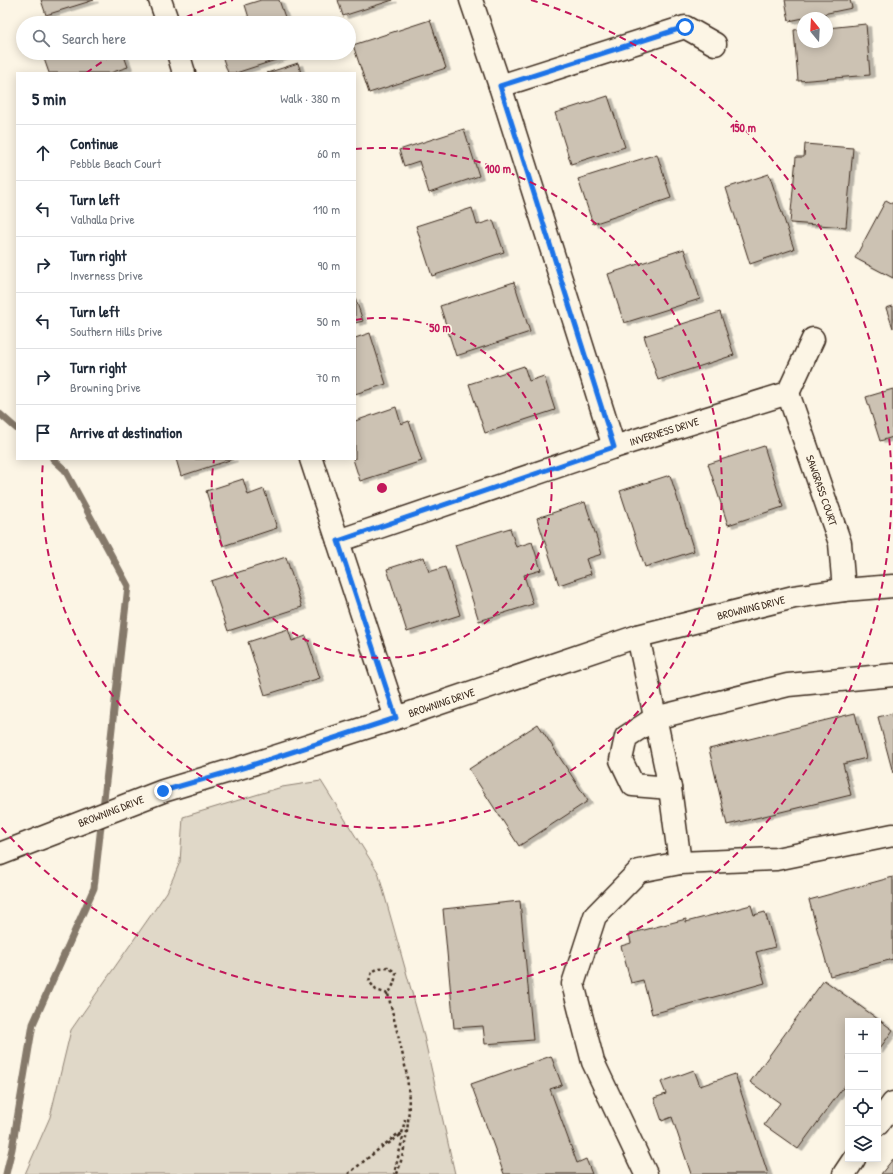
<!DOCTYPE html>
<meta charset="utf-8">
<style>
body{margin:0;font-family:"Patrick Hand",sans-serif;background:#f2f2f3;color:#1f2937}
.controls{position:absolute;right:12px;bottom:12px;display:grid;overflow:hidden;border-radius:0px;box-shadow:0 2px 10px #0003}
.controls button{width:36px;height:36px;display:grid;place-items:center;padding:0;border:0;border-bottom:1px solid #e0e1e3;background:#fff;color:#1f2937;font:20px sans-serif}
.compass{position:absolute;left:797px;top:12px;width:36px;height:36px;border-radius:50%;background:#fff;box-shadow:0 2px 10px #0003;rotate:342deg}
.stop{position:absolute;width:12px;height:12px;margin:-9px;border:3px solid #1a73e8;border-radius:50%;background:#fff}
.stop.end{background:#1a73e8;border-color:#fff;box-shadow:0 1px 4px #0008}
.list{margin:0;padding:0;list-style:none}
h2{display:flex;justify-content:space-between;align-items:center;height:52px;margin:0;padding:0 16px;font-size:17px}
h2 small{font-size:13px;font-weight:400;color:#747a83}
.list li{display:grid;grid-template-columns:26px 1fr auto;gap:12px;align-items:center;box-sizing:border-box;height:56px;padding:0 16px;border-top:1px solid #e0e1e3}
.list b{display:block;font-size:15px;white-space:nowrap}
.list p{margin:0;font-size:13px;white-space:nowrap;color:#747a83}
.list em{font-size:13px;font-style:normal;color:#747a83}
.icon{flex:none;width:22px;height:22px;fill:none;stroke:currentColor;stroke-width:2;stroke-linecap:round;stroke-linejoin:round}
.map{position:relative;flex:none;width:893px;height:1174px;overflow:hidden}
.search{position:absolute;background:#fff;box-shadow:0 2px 10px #0003;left:16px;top:16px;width:340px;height:44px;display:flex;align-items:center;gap:10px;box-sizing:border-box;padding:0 14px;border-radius:22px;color:#747a83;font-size:15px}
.panel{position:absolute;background:#fff;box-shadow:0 2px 10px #0003;left:16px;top:72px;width:340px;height:388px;border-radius:0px}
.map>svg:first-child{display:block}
</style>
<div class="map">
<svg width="893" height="1174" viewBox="0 0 893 1174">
<defs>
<filter id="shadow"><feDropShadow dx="4.5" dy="2.5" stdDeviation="0" flood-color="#0004"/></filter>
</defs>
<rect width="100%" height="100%" fill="#fcf5e5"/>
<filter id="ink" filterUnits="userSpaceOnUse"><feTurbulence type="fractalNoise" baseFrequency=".025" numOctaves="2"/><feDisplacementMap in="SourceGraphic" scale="8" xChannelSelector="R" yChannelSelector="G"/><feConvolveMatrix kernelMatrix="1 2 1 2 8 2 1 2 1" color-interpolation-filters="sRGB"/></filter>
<g filter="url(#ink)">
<polygon fill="#e0d8c8" stroke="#8e8173" points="321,781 378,872 423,1032 455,1174 25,1174 50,1117 71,1030 167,892 180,862 183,817 282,787"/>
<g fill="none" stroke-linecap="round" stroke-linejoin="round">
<g stroke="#85796b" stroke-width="7">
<polyline points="0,414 17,429"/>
<polyline points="6,1174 12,1149 33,1024 94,888 128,586 65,470 53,459"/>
</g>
</g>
<g fill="#ccc2b3" stroke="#3b2a1e" filter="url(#shadow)">
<polygon points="41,0 94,0 46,15"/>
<polygon points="261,0 279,0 287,23 234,23 249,18 245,5"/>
<polygon points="338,0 393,0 343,16"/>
<polygon points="785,0 850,0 852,8 789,21"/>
<polygon points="430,20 446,68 369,93 353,45"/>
<polygon points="866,24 870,75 798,81 794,30 803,29 803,42 827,42 827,28"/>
<polygon points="42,53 123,53 128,67 110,73 49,73"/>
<polygon points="221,53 297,53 236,73 228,73"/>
<polygon points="298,63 301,73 267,73"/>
<polygon points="608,96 625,147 571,164 555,113"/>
<polygon points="464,129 479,176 429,193 419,161 404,166 399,150"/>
<polygon points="805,144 853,148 846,227 790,223 796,157 804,157"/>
<polygon points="657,154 671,198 593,224 578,179"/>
<polygon points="769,174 794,249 750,264 726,188"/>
<polygon points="886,200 893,204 893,278 855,258"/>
<polygon points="472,208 477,225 493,220 504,252 432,276 416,226"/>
<polygon points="684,249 700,299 624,323 608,274"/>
<polygon points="514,282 530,332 456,356 440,306"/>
<polygon points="355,297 363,321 355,323"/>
<polygon points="893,306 893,328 886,308"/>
<polygon points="720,312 734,355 658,380 644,336"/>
<polygon points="370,333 386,384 355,394 355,338"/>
<polygon points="524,366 529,381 544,376 555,410 485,433 469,384"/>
<polygon points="893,389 893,437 880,441 866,397"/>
<polygon points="396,407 401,424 409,421 422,461 360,481 353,459 355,459 355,421"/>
<polygon points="764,446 783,507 728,525 708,464"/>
<polygon points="176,459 233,459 181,476"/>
<polygon points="670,475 694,551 645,567 620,491"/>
<polygon points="243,479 248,495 264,489 277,528 223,546 206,491"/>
<polygon points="585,502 602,554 586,559 591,574 559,585 537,518"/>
<polygon points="510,528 516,547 532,542 541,570 524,575 533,604 479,621 455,545"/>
<polygon points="286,557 302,607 228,631 211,581"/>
<polygon points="424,557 429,572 445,567 460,615 407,632 387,569"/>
<polygon points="288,629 292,641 306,636 320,678 265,695 248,642"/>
<polygon points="855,713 866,758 843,764 851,795 727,825 709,749"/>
<polygon points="893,713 893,773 878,717"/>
<polygon points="538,724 588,801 519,846 469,769"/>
<polygon points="893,877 893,959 830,976 809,900"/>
<polygon points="520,901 533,1040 485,1044 483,1026 454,1028 443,909"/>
<polygon points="751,905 754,915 765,912 775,947 756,952 765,983 652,1014 643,980 631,983 621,946 631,943 629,934 686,919 686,922"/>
<polygon points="824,980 893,1030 878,1051 878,1021 848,1021 848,1081 798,1149 764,1125 780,1103 750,1082"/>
<polygon points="551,1056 562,1085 550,1089 577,1163 586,1159 592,1174 504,1174 471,1084"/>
<polygon points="694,1070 700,1086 735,1074 768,1174 691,1174 672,1117 662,1121 654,1098 666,1094 661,1082"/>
<polygon points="893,1159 893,1174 881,1174"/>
</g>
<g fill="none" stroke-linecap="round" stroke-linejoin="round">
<g stroke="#3b2a1e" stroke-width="25">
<g id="minor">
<polyline points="160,0 168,23"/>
<polyline points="471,0 500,86 614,447"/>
<polyline points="178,53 184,73"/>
<polyline points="500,86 685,27 715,44"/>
<path id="s1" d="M788 393 840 543 844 590"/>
<polyline points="788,393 813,339"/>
<polyline points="311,459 396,718"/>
<path id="s2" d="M338 541 614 447 788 393"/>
<polyline points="638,636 670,788 680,863"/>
<polyline points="670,788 633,785 621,760 626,737 655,718 788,685 893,675"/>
<path id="s3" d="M0 854 163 791 249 765 396 718 638 636 794 597 844 590 893 586"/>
<polyline points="878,1124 893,1103"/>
<polyline points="646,1174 593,1062 573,984 595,916 639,871 680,863 776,859 893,835"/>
<polyline points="844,1174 854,1159"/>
</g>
</g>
<g stroke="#3b2a1e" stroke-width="2.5" stroke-dasharray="3 3" stroke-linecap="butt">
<path d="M388 994 376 990 369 981 372 972 379 968 388 967 396 973C395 982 393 987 388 994 394 1020 401 1045 406 1071 412 1105 408 1142 397 1174"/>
<polyline points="388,1144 402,1134 405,1119"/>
<polyline points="348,1174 399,1133 403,1137 394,1174"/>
</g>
<use href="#minor" stroke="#fcf5e5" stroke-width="22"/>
</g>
</g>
<g fill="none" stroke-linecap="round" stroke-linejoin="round" filter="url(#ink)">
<polyline stroke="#1a73e8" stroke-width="5" points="163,791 249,766 396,718 338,541 614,447 500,86 685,27"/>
</g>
<g fill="none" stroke="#c2185b" stroke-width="2" stroke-dasharray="7 5">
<path d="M355 320A170 170 0 1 1 214 460"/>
<path d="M355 149A340 340 0 1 1 43 461"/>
<path d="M86 73A510 510 0 0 1 116 53M175 22A510 510 0 0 1 233 0M531 0A510 510 0 1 1 0 826"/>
</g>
<g text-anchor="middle" stroke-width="3.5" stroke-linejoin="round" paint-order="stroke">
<g font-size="11" fill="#3b2a1e" stroke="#fcf5e5">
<text dy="4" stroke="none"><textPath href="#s2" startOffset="344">INVERNESS DRIVE</textPath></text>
<text dy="4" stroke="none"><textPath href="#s1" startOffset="103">SAWGRASS COURT</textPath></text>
<text dy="4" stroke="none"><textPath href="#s3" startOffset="791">BROWNING DRIVE</textPath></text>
<text dy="4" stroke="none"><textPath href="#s3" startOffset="467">BROWNING DRIVE</textPath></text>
<text dy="4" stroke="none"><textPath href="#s3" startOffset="119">BROWNING DRIVE</textPath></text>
</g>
</g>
<circle cx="382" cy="488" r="6" fill="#c2185b" stroke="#fcf5e5" stroke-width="2"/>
<g font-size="12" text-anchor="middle" font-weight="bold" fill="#c2185b" stroke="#fcf5e5" stroke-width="3.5" stroke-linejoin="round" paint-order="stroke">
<text x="743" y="132">150 m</text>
<text x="498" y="173">100 m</text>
<text x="440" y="332">50 m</text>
</g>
</svg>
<div class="controls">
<button>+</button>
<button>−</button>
<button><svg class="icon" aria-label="locate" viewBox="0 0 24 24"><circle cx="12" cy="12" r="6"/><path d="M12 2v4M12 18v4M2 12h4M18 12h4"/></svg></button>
<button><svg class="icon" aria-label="layers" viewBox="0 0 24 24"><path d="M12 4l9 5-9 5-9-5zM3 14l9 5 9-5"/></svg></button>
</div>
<svg class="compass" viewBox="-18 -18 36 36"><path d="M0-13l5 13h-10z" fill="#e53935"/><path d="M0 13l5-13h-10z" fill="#747a83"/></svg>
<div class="stop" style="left:685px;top:27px"></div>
<div class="stop end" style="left:163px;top:791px"></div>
<div class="search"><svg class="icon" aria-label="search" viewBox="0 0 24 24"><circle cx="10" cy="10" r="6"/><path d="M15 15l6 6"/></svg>Search here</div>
<section class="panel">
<h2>5 min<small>Walk · 380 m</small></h2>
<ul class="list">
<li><svg class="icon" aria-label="ahead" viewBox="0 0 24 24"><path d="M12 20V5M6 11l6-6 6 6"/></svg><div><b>Continue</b><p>Pebble Beach Court</p></div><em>60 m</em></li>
<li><svg class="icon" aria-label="left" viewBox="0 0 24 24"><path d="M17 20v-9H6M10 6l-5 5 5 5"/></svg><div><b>Turn left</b><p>Valhalla Drive</p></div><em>110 m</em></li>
<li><svg class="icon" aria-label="right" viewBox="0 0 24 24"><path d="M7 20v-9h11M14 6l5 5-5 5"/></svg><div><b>Turn right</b><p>Inverness Drive</p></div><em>90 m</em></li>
<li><svg class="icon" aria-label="left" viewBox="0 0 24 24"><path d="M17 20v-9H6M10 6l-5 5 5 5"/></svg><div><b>Turn left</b><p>Southern Hills Drive</p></div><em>50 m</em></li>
<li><svg class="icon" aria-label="right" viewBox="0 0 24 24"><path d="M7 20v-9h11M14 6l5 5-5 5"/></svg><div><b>Turn right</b><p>Browning Drive</p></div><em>70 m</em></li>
<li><svg class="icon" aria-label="arrive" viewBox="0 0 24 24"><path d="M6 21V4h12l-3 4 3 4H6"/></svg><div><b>Arrive at destination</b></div></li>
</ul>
</section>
</div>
